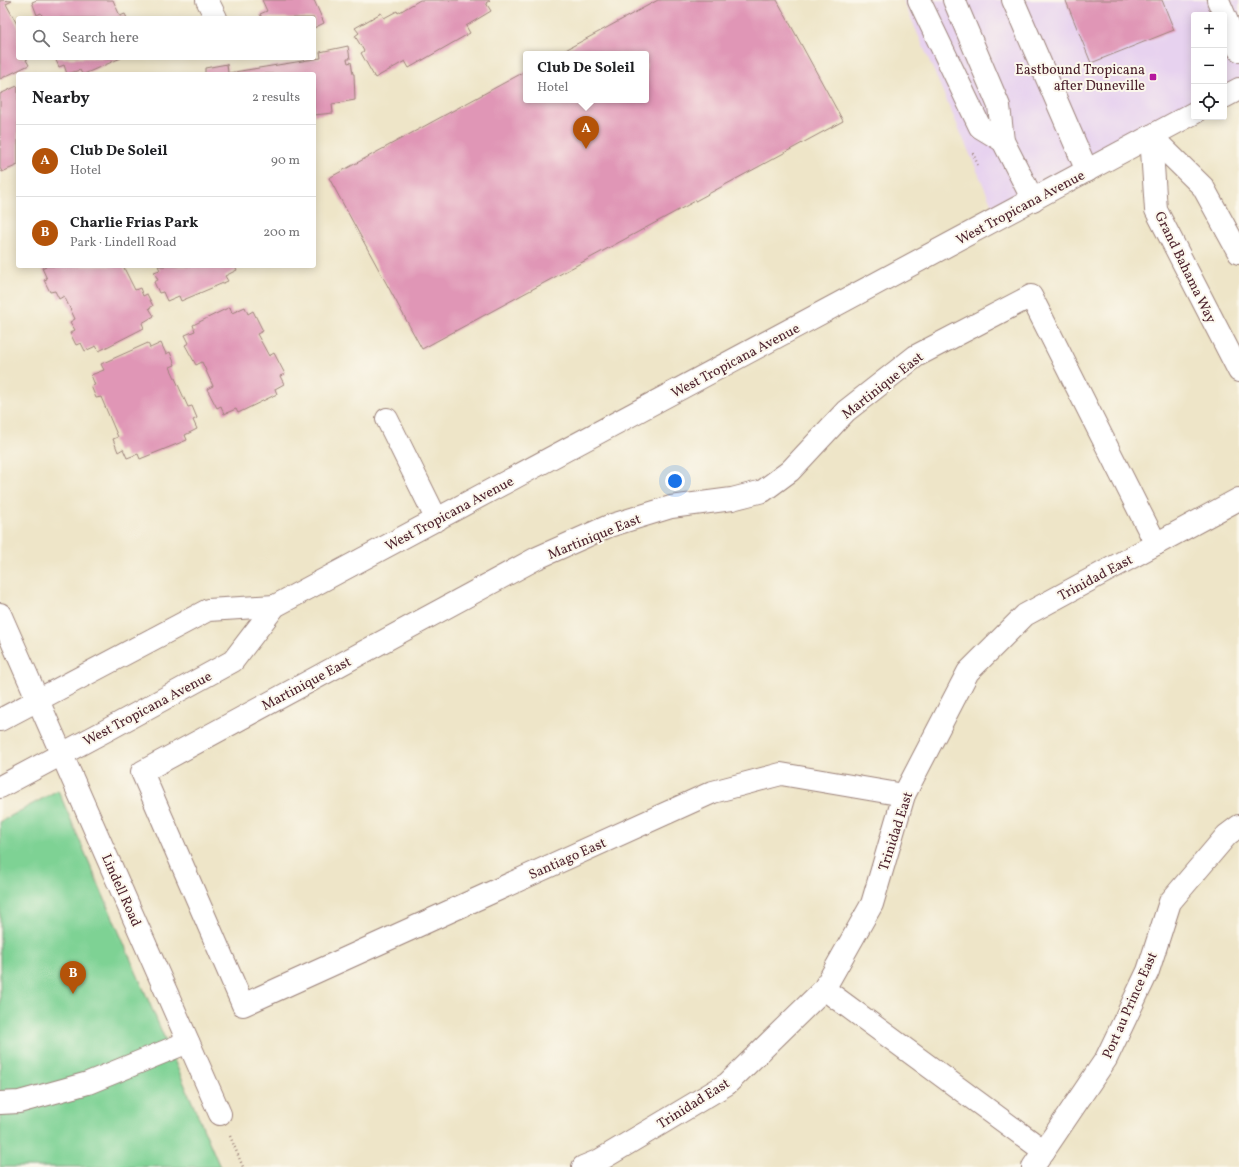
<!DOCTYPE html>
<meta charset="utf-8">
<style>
body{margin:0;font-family:Vollkorn,serif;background:#f2f2f2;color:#202124}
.controls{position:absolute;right:12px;top:12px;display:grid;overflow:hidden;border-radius:4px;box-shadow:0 2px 10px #0003}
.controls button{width:36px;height:36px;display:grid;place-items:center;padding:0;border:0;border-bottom:1px solid #e0e0e0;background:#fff;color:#202124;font:20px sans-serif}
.you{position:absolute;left:675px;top:481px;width:14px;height:14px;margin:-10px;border:3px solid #fff;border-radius:50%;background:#1a73e8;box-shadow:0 0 0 6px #1a73e833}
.badge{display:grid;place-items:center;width:26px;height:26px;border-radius:50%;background:#b45309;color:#fff;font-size:13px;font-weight:700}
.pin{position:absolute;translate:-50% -33px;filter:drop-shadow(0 1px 2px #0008)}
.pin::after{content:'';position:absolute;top:21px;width:14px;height:12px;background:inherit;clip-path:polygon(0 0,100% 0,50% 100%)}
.popup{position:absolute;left:523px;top:51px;width:126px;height:52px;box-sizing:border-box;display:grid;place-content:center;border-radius:4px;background:#fff;filter:drop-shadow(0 1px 3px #0005);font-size:13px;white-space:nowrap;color:#757577}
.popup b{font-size:15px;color:#202124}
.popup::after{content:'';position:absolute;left:50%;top:100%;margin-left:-8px;border:8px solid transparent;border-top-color:#fff}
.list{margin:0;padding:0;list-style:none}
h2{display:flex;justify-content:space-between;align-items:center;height:52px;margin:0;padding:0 16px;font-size:17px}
h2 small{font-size:13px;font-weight:400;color:#757577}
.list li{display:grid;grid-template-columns:26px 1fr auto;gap:12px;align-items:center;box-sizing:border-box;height:72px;padding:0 16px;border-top:1px solid #e0e0e0}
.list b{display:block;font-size:15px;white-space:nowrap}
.list p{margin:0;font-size:13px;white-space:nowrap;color:#757577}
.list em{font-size:13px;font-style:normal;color:#757577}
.icon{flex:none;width:22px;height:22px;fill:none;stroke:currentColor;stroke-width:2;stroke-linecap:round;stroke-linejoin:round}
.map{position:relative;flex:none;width:1239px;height:1167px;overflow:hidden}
.search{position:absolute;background:#fff;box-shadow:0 2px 10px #0003;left:16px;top:16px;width:300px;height:44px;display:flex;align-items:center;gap:10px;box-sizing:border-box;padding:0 14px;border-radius:4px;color:#757577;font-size:15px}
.panel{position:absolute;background:#fff;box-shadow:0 2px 10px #0003;left:16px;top:72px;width:300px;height:196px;border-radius:4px}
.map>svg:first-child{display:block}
</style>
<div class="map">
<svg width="1239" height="1167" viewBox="0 0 1239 1167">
<rect width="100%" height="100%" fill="#fbf7ec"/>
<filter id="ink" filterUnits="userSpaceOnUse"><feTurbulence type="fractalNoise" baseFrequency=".025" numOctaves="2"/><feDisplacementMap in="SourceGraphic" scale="8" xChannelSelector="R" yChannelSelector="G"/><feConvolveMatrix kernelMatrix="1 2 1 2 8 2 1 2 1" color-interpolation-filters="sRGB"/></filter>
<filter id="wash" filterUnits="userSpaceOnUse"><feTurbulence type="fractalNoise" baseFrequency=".012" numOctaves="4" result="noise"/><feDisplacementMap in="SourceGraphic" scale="16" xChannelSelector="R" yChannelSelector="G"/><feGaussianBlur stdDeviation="0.9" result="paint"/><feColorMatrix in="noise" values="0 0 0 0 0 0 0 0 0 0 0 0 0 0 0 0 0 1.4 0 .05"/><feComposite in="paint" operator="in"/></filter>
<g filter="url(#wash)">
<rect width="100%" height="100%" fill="#eee5c8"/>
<polygon fill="#e7d2ef" points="903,0 1239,0 1239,89 1224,97 1224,15 1194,15 1194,113 998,219"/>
<polygon fill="#7ed294" stroke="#647860" points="58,790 220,1167 0,1167 0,822"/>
<g id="blocks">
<g fill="#e096b6">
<polygon points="0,0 12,1 6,4 18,26 18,58 29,58 26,60 29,65 0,79"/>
<polygon points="37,0 113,0 120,16 125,14 127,18 43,18 41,13 37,15 32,2"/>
<polygon points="262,0 314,0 324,23 314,28 314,18 262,18 260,14 267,11"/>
<polygon points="420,0 490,0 486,3 491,11 466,26 470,33 409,68 405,61 375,78 361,53 364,51 355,36 359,33 355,28 381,13 384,18 397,11 398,13"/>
<polygon points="658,0 777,0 843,121 422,349 329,178 526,71 526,100 646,100 646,54 558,54"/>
<polygon points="1069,0 1162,0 1174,30 1091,63 1066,1"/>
<polygon points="348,46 350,59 347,59 348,63 351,62 353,74 354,74 355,100 332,104 333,113 314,115 314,74 205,74 205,68 227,64 228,73 321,58 320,52"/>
<polygon points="55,58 121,58 84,74 82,74 80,70 67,74 64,65 59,67"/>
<polygon points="17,86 18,88 18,165 2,172 0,168 0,94"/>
<polygon points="46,266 128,266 124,268 135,290 140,288 143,296 147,294 153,306 149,308 154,316 142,323 144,328 99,351 96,346 85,351 81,343 76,345 70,333 75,330 70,322 75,319 64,296 59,299 55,291 50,292 44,280 47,279 42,268"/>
<polygon points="158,266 235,266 237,270 225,276 228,281 181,301 179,296 167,301 163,292 159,293 154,282 158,280 154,272 160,270"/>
<polygon points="230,307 232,313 245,307 248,314 253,311 263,331 257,334 269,356 274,353 285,374 280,376 284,384 275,389 277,394 238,413 236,409 224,414 221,406 217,408 207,389 213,386 202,362 196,365 185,345 189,343 185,335 195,331 193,325"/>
<polygon points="148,343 150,348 161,343 166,354 170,352 175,365 170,367 188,407 192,406 197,418 193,420 197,429 185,435 187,440 140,459 138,454 127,458 123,449 118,452 113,439 118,437 101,397 96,398 91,386 95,385 91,375 104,370 101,364"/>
</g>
</g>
</g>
<g filter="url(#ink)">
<use href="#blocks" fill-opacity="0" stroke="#9c827a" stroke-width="1"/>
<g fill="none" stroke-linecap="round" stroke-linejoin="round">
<g stroke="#9c827a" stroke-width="24">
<g id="minor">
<polyline points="207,0 216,18"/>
<polyline points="919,0 980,127 1003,141"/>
<polyline points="954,0 999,106 1003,141 1033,200"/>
<polyline points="1013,0 1087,171"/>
<polyline points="1218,0 1239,50"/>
<polyline points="1151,136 1156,210 1239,371"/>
<polyline points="1151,136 1203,187 1239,253"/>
<polyline points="387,419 437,520"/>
<polyline points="0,614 220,1114"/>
<polyline points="904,795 781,774 713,792 243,1005 142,772 537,558 609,526 671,507 732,499 763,491 790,471 846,411 916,356 1031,296 1156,544"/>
<polyline points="824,989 1044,1151"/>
<polyline points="0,1103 19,1102 88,1083 188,1042"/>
<polyline points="583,1167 600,1160 727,1084 824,989 872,904 904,795 968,672 1025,615 1239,499"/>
<polyline points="1033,1167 1106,1059 1148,971 1170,902 1227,835 1239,826"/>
</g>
</g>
<g stroke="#9c827a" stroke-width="24">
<g id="major">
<polyline points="1224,97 1239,89"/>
<polyline points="0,720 208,610 275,606"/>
<polyline points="0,787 107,730 233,661 275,606 1194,113"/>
</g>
</g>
<g stroke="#9c827a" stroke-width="2.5" stroke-dasharray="1 3" stroke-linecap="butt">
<polyline points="973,153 978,166"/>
<polyline points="230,1136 243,1167"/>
</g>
<use href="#minor" stroke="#fff" stroke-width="22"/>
<use href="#major" stroke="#fff" stroke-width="22"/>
</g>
</g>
<rect fill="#b5179e" stroke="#fbf7ec" stroke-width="1.5" x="1149" y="73" width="8" height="8" rx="2"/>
<g text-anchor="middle" stroke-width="4" stroke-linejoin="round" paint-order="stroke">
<g font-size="14" fill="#4a1f2b" stroke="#fbf7ec" text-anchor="end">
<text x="1145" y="74">Eastbound Tropicana<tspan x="1145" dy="16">after Duneville</tspan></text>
</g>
<g font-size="14" fill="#4a1f2b" stroke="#fbf7ec">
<text transform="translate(1020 207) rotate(-28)" y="5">West Tropicana Avenue</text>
<text transform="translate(1186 267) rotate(64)" y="5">Grand Bahama Way</text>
<text transform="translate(735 360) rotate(-28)" y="5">West Tropicana Avenue</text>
<text transform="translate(882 385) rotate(-38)" y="5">Martinique East</text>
<text transform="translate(449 513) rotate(-28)" y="5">West Tropicana Avenue</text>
<text transform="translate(594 536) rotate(-22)" y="5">Martinique East</text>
<text transform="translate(1095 577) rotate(-28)" y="5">Trinidad East</text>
<text transform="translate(306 683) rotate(-28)" y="5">Martinique East</text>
<text transform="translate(147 708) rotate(-28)" y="5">West Tropicana Avenue</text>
<text transform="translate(895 831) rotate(-72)" y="5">Trinidad East</text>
<text transform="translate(567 858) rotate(-24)" y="5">Santiago East</text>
<text transform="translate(122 890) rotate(66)" y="5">Lindell Road</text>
<text transform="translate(1129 1005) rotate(-66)" y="5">Port au Prince East</text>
<text transform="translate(693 1103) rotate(-32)" y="5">Trinidad East</text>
</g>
</g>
</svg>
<div class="controls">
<button>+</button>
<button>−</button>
<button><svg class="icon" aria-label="locate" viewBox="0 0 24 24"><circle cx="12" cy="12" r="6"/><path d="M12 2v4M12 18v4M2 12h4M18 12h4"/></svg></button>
</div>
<div class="you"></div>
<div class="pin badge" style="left:586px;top:149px">A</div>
<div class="popup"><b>Club De Soleil</b>Hotel</div>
<div class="pin badge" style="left:73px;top:994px">B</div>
<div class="search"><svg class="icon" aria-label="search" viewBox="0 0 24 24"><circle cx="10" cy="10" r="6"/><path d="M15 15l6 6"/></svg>Search here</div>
<section class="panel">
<h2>Nearby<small>2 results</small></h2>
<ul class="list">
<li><span class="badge">A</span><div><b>Club De Soleil</b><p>Hotel</p></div><em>90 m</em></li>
<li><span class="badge">B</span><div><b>Charlie Frias Park</b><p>Park · Lindell Road</p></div><em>200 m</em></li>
</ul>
</section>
</div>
